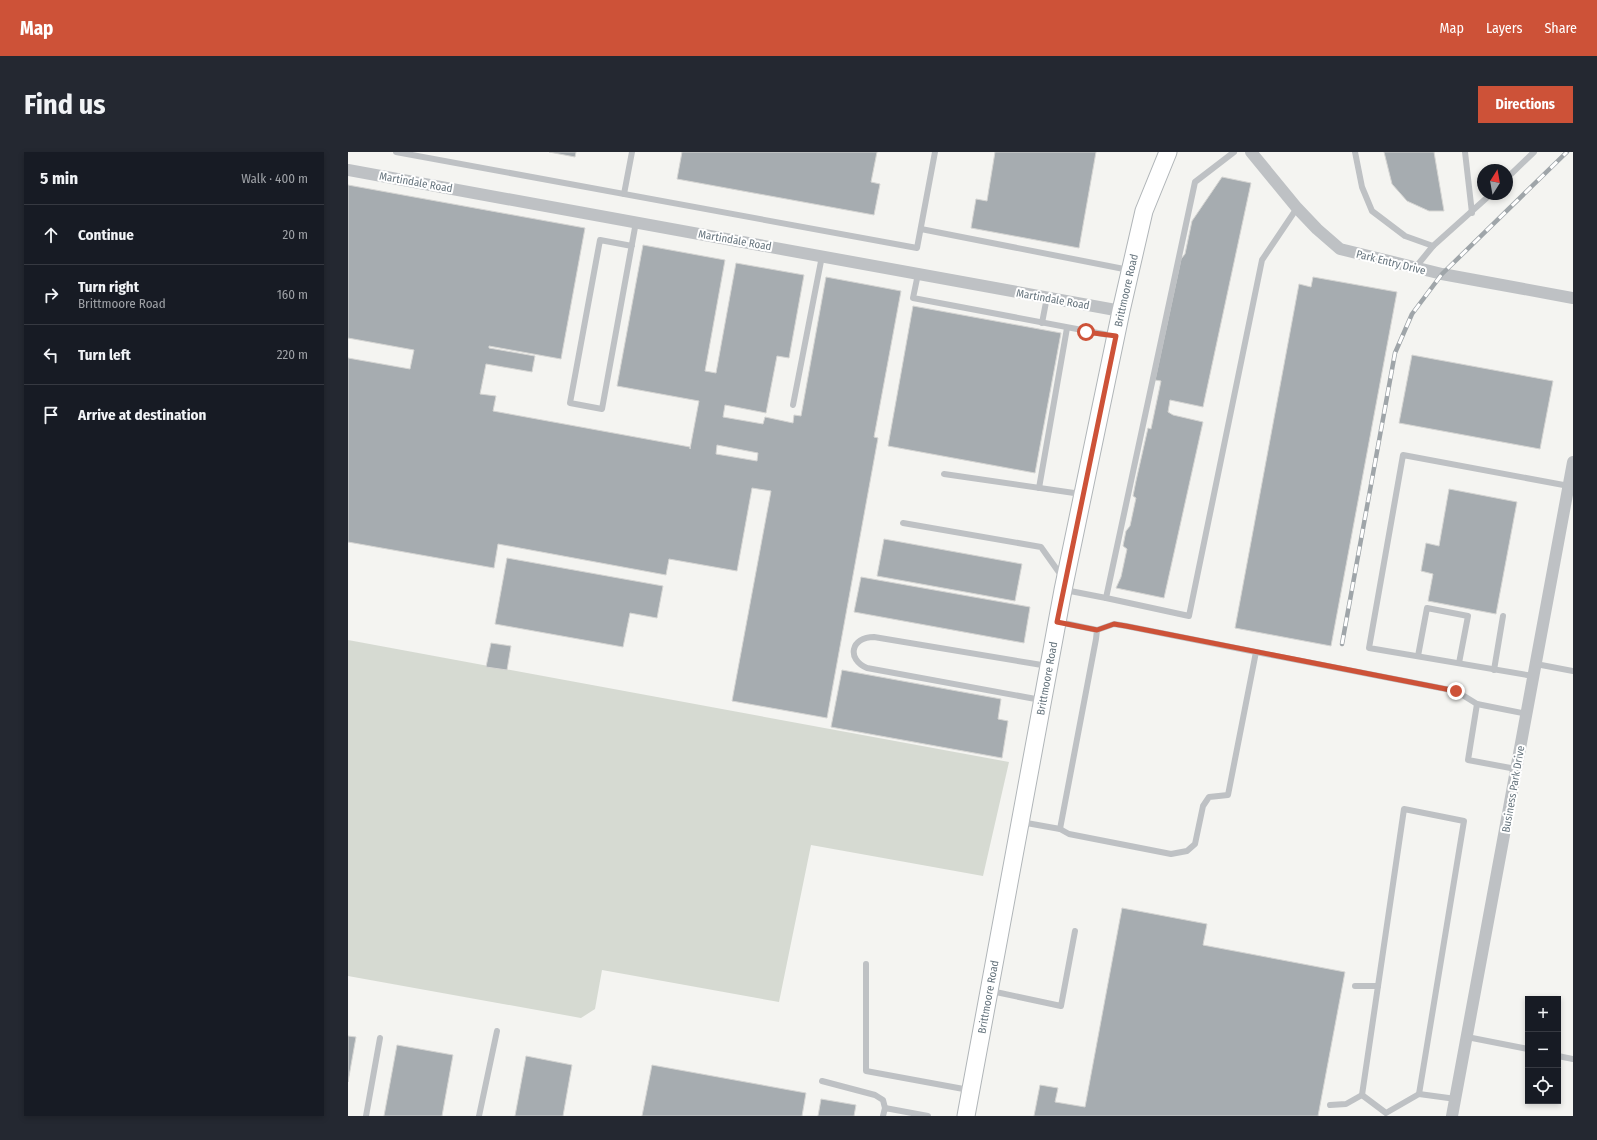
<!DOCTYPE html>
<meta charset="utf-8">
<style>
body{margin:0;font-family:"Fira Sans Condensed",sans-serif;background:#242831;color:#f1f3f6}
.controls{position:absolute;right:12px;bottom:12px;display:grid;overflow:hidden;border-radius:0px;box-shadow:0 2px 6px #0003}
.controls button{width:36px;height:36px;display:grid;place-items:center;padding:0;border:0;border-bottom:1px solid #363941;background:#171b24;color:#f1f3f6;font:20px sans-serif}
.compass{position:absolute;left:1129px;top:12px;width:36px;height:36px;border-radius:50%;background:#171b24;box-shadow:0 2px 6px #0003;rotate:11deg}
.stop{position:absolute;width:12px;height:12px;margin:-9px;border:3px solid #cd5238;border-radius:50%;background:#fff}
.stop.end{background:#cd5238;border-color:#fff;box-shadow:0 1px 4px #0008}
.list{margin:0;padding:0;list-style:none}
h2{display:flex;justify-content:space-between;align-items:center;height:52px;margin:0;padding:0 16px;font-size:17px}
h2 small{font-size:13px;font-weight:400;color:#9ea1a6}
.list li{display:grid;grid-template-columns:26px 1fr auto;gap:12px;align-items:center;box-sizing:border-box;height:60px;padding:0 16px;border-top:1px solid #363941}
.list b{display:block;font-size:15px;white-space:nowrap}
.list p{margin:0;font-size:13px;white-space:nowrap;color:#9ea1a6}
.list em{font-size:13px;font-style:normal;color:#9ea1a6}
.icon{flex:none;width:22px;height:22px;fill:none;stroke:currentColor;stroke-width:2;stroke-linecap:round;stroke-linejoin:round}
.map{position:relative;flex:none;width:1225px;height:964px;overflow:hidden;border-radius:0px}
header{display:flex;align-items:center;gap:24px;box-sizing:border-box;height:56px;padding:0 20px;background:#cd5238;color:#fff}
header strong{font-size:19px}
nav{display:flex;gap:22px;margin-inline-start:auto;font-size:14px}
.intro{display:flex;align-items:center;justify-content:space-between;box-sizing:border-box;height:96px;padding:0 24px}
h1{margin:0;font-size:28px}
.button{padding:10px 18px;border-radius:0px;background:#cd5238;color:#fff;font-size:14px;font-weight:700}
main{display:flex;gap:24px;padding:0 24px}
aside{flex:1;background:#171b24;border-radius:0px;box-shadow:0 2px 6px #0003}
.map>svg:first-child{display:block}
</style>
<header>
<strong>Map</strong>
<nav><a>Map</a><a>Layers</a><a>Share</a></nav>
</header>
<div class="intro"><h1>Find us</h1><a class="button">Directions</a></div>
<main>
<aside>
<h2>5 min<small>Walk · 400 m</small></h2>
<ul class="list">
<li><svg class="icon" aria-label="ahead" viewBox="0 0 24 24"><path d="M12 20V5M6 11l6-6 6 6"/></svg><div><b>Continue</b></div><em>20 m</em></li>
<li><svg class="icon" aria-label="right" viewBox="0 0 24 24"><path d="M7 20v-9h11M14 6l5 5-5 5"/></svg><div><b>Turn right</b><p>Brittmoore Road</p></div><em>160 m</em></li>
<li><svg class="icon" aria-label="left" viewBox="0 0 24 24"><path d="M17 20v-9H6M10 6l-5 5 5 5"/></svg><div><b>Turn left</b></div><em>220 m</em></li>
<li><svg class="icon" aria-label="arrive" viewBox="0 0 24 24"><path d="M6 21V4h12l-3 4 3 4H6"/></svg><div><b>Arrive at destination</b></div></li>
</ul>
</aside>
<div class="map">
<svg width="1225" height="964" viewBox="0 0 1225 964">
<rect width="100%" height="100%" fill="#f4f4f1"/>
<polygon fill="#d6dad2" points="0,488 661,610 635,724 463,693 431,850 254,818 247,857 233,866 0,824"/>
<g fill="#a6acb0" stroke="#d5d5d3" fill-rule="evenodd">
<polygon points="201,0 228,0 227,5"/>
<polygon points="334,0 529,0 523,30 532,32 526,63 329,27"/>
<polygon points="647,0 748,0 731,96 623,76 628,47 639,49"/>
<polygon points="1036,0 1086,0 1096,59 1081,59 1059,49 1044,32"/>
<polygon points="874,25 903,31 855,255 822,248 820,260 825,263 855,270 816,446 768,436 773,425 779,397 775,394 778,379 782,374 788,346 785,344 788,329 800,276 803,277 813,229 807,228 833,107 837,102 844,69"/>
<path d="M0 33 237 76 213 207 141 194V196L187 204 184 220 138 212 132 242 148 244 145 259 342 295V297L351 249 269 234 295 93 377 108 357 219 368 221 388 111 456 123 441 206 429 204 418 261 377 253 375 265 415 272 417 265 445 271 446 263 453 264 478 125 553 139 526 285 530 286 479 566 384 549 423 339 404 336 389 419 321 407 318 423 150 392 146 416 0 390V206L62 217 66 198 0 186ZM369 293 410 301 409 309 368 302Z"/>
<polygon points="965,125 1049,140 983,494 887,476 951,132 963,135"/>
<polygon points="565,154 713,181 687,321 540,294"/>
<polygon points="1064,203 1205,229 1192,297 1051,271"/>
<polygon points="1101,337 1169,350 1148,462 1080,449 1085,422 1073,419 1078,391 1091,394"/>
<polygon points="536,387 674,412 667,449 529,424"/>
<polygon points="159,406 315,434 309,466 282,461 275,495 147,472"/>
<polygon points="513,425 682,455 676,491 506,460"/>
<polygon points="143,491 163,494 159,518 138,515"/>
<polygon points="494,518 653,547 650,567 660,569 654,606 483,575"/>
<polygon points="774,756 859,772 855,793 997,820 970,964 686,964 692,933 710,936 707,950 737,955"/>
<polygon points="0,884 8,885 0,930"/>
<polygon points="49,893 105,903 94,964 36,964"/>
<polygon points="178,904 224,913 215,964 167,964"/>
<polygon points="304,913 458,941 454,964 294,964"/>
<polygon points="473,947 508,953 506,964 470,964"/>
</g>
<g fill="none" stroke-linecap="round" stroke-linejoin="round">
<g stroke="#b0b5b8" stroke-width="19">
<g id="secondary">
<path id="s1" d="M618 964 715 438 773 159 796 59 820 0"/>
</g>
</g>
<g stroke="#bec1c4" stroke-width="6">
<polyline points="48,0 569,96 587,0"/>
<polyline points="886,0 847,30 758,446 841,464 914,108 949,56"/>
<polyline points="1007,0 1014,35 1024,59 1057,84 1085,94 1143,42"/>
<polyline points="1117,0 1124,61"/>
<polyline points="1159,26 1186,0"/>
<polyline points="276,42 284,0"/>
<polyline points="573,77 781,118"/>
<polyline points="284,94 252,88 222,251 254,257 288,70"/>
<polyline points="1067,116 1085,94"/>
<polyline points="570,122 565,146 766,184"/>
<polyline points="694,171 699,145"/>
<polyline points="445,253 474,104"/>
<polyline points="596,322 733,342"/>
<polyline points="691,336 719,176"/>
<polyline points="555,371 693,395 715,426"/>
<polyline points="717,438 758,446"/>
<polyline points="908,500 1108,539 1129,552 1179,562"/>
<polyline points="1070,504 1079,456 1120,464 1111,511"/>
<polyline points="1188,512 1225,519"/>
<polyline points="1146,518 1155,464"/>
<polyline points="1185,524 1021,496 1055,303 1221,334"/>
<path d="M693 548 519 516C498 507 503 485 526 485L700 514"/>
<polyline points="1129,552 1120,608 1168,617"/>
<polyline points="673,670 712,677 748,487 749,478 711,470"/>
<polyline points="712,677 721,682 823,702 839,699 847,692 855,654 861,645 880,643 908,500 778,474 766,472 749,478"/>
<polyline points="518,812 518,919 621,938"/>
<polyline points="1007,834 1030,834"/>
<polyline points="643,839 713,854 727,779"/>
<polyline points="1119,885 1180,897"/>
<polyline points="1210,904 1225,907"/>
<polyline points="474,929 527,943 535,948 537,956"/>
<polyline points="1014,943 1038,961 1071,942 1108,947"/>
<polyline points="982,953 998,952 1014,943 1056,657 1116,669 1071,942"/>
<polyline points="18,964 32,886"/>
<polyline points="131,964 149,879"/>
<polyline points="535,964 537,956 580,964"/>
</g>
<g stroke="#bec1c4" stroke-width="12">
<polyline points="903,0 949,56 969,77 992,97 1094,122 1225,146"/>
<polyline points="0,18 773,159"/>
<polyline points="1104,964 1225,310"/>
</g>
<use href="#secondary" stroke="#fff" stroke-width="17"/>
<g stroke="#9fa5a9" stroke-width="4.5">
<polyline id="rail" points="994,492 1047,201 1064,162 1094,122 1219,0"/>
</g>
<use href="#rail" stroke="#fff" stroke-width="3" stroke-dasharray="9" stroke-linecap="butt"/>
</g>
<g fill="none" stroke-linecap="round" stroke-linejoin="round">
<polyline stroke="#cd5238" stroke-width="5" points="738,180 768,184 709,470 749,478 766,472 778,474 1108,539"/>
</g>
<g text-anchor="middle" stroke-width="4" stroke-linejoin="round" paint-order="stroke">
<g font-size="11" fill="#67757e" stroke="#fff">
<text transform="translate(68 30) rotate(10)" y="4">Martindale Road</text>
<text transform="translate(387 88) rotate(10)" y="4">Martindale Road</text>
<text transform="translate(1043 110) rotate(14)" y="4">Park Entry Drive</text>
<text dy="4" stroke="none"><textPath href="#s1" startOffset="841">Brittmoore Road</textPath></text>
<text transform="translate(705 147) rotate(10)" y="4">Martindale Road</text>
<text dy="4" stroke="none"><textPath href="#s1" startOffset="445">Brittmoore Road</textPath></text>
<text transform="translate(1165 637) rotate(-80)" y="4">Business Park Drive</text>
<text dy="4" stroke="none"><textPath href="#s1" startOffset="121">Brittmoore Road</textPath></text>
</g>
</g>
</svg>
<div class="controls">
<button>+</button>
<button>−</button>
<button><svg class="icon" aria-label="locate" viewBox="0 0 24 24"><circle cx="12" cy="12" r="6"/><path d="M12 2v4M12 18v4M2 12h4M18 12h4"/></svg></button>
</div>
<svg class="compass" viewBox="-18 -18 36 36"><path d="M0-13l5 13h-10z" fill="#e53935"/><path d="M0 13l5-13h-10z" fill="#9ea1a6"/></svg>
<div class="stop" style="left:738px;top:180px"></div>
<div class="stop end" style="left:1108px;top:539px"></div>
</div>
</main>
